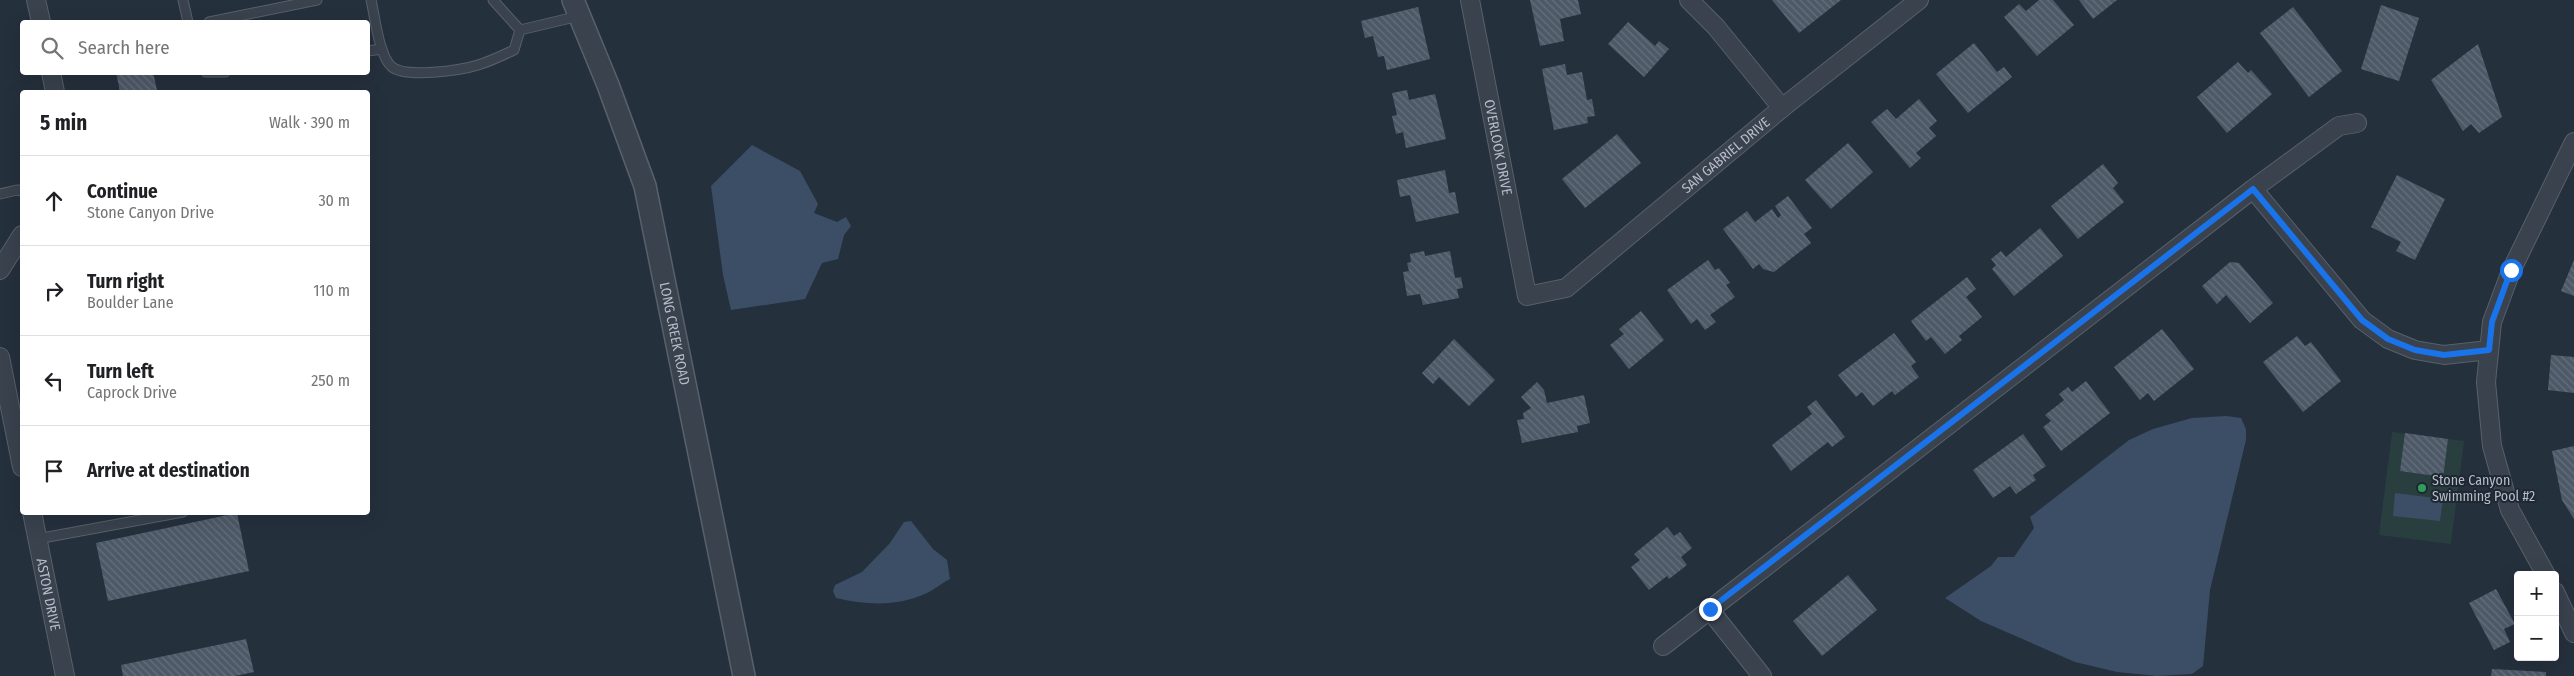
<!DOCTYPE html>
<meta charset="utf-8">
<style>
body{margin:0;font-family:"Fira Sans Condensed",sans-serif;background:#f2f2f2;color:#202124}
.controls{position:absolute;right:15px;bottom:15px;display:grid;overflow:hidden;border-radius:5px;box-shadow:0 5px 20px #0002}
.controls button{width:45px;height:45px;display:grid;place-items:center;padding:0;border:0;border-bottom:1px solid #e0e0e0;background:#fff;color:#202124;font:25px sans-serif}
.stop{position:absolute;width:15px;height:15px;margin:-11px;border:4px solid #1a73e8;border-radius:50%;background:#fff}
.stop.end{background:#1a73e8;border-color:#fff;box-shadow:0 1px 5px #0008}
.list{margin:0;padding:0;list-style:none}
h2{display:flex;justify-content:space-between;align-items:center;height:65px;margin:0;padding:0 20px;font-size:21px}
h2 small{font-size:16px;font-weight:400;color:#757577}
.list li{display:grid;grid-template-columns:32px 1fr auto;gap:15px;align-items:center;box-sizing:border-box;height:90px;padding:0 20px;border-top:1px solid #e0e0e0}
.list b{display:block;font-size:19px;white-space:nowrap}
.list p{margin:0;font-size:16px;white-space:nowrap;color:#757577}
.list em{font-size:16px;font-style:normal;color:#757577}
.icon{flex:none;width:28px;height:28px;fill:none;stroke:currentColor;stroke-width:2;stroke-linecap:round;stroke-linejoin:round}
.map{position:relative;flex:none;width:2574px;height:676px;overflow:hidden}
.search{position:absolute;background:#fff;box-shadow:0 5px 20px #0002;left:20px;top:20px;width:350px;height:55px;display:flex;align-items:center;gap:12px;box-sizing:border-box;padding:0 18px;border-radius:5px;color:#757577;font-size:19px}
.panel{position:absolute;background:#fff;box-shadow:0 5px 20px #0002;left:20px;top:90px;width:350px;height:425px;border-radius:5px}
.map>svg:first-child{display:block}
</style>
<div class="map">
<svg width="2574" height="676" viewBox="0 0 2574 676">
<defs>
<pattern id="building-back-hatch" width="6" height="6" patternUnits="userSpaceOnUse" patternTransform="scale(1.25)"><rect width="6" height="6" fill="#4e5968"/><path d="M-1 5l2 2M0 0l6 6M5-1l2 2" fill="none" stroke="#656f7c"/></pattern>
</defs>
<rect width="100%" height="100%" fill="#25303d"/>
<polygon fill="#283e3f" points="2392,432 2464,441 2451,544 2379,535"/>
<g fill="#3c4e65">
<polygon points="752,145 800,171 818,204 814,213 837,222 846,217 851,226 844,235 838,259 822,263 805,299 731,310 723,275 711,186"/>
<polygon points="2226,416 2241,418 2246,429 2246,440 2210,590 2203,666 2192,674 2157,676 2117,672 2075,662 1981,621 1945,598 1991,566 1998,557 2014,557 2034,528 2030,517 2129,440 2153,429 2192,418"/>
<polygon points="2395,493 2443,499 2440,521 2393,516"/>
<path d="M911 521 933 549 947 560 950 579C942 583 935 589 927 593 898 607 866 605 836 598L833 591 835 585 862 572 890 543 904 522Z"/>
</g>
<g fill="url(#building-back-hatch)">
<polygon points="1530,0 1578,0 1581,14 1560,19 1564,41 1540,46"/>
<polygon points="1772,0 1841,0 1799,33"/>
<polygon points="2039,0 2053,0 2074,25 2037,56 2004,17 2019,4 2026,11"/>
<polygon points="2079,0 2117,0 2093,19"/>
<polygon points="2381,5 2419,18 2399,81 2361,69"/>
<polygon points="1418,7 1430,59 1387,70 1384,56 1378,57 1373,36 1365,38 1361,21"/>
<polygon points="2293,7 2342,71 2309,97 2260,33"/>
<polygon points="1628,22 1655,46 1659,41 1669,49 1644,77 1608,44"/>
<polygon points="1974,43 1997,72 2004,67 2012,77 1968,113 1936,74"/>
<polygon points="2478,44 2502,117 2479,133 2471,124 2463,131 2431,80"/>
<polygon points="2238,62 2248,73 2251,70 2272,94 2227,133 2197,97"/>
<polygon points="1565,64 1567,75 1582,72 1587,100 1592,99 1595,116 1587,117 1588,123 1554,130 1542,69"/>
<polygon points="116,72 153,72 157,90 120,92"/>
<polygon points="1407,90 1409,100 1435,94 1446,139 1406,148 1403,132 1396,134 1392,116 1397,115 1392,93"/>
<polygon points="1919,99 1937,121 1929,128 1936,136 1916,153 1921,158 1910,168 1871,122 1887,109 1896,119"/>
<polygon points="1617,134 1641,163 1585,208 1562,179"/>
<polygon points="1848,143 1873,172 1831,209 1805,180"/>
<polygon points="2103,164 2118,183 2113,188 2124,202 2078,239 2051,206"/>
<polygon points="1445,170 1449,193 1455,192 1459,213 1416,222 1410,195 1400,197 1397,180"/>
<polygon points="2397,175 2445,199 2415,260 2396,251 2401,242 2371,227"/>
<polygon points="1788,196 1812,228 1804,234 1811,243 1774,272 1763,269 1759,264 1753,269 1723,229 1747,211 1755,222 1772,209 1778,218 1781,215 1775,206"/>
<polygon points="2040,228 2063,256 2014,296 1992,269 1996,265 1991,259 2001,251 2006,257"/>
<polygon points="1424,251 1425,256 1450,251 1455,278 1461,277 1463,288 1457,289 1459,298 1423,305 1420,294 1407,296 1403,272 1409,271 1407,263 1411,262 1410,254"/>
<polygon points="1708,260 1715,270 1719,268 1730,283 1726,285 1735,297 1710,315 1716,322 1705,330 1697,319 1691,324 1667,290"/>
<polygon points="2574,260 2574,296 2561,291"/>
<polygon points="2230,262 2239,263 2273,303 2250,323 2226,295 2217,304 2202,286"/>
<polygon points="1967,277 1976,289 1966,297 1982,317 1959,336 1962,340 1945,354 1931,337 1926,341 1911,321"/>
<polygon points="1641,311 1664,340 1629,369 1610,345 1624,334 1619,329"/>
<polygon points="2162,329 2194,369 2154,401 2148,393 2140,400 2114,367"/>
<polygon points="1894,333 1916,362 1911,366 1919,377 1895,395 1892,391 1873,406 1862,392 1856,397 1838,375"/>
<polygon points="2297,336 2305,346 2311,342 2341,381 2303,412 2263,362"/>
<polygon points="1454,339 1495,380 1469,406 1439,377 1433,384 1422,373"/>
<polygon points="2551,355 2574,357 2574,393 2548,390"/>
<polygon points="2086,381 2110,413 2061,451 2043,427 2051,421 2045,415 2064,400 2059,394 2068,387 2072,392"/>
<polygon points="1537,382 1544,390 1547,403 1584,395 1590,423 1577,426 1578,432 1522,443 1517,420 1524,419 1523,413 1531,408 1521,397"/>
<polygon points="1816,400 1845,437 1832,447 1828,442 1791,471 1772,445 1812,414 1807,407"/>
<polygon points="2405,433 2448,439 2443,477 2400,471"/>
<polygon points="2023,434 2046,466 2033,475 2036,480 2016,494 2010,486 1993,498 1973,470"/>
<polygon points="2574,446 2574,519 2562,500 2552,451"/>
<polygon points="237,513 249,571 108,601 96,543"/>
<polygon points="1667,527 1674,536 1680,532 1692,548 1681,557 1687,565 1669,579 1667,576 1649,590 1631,567 1640,560 1634,554"/>
<polygon points="1848,575 1877,610 1822,656 1793,621"/>
<polygon points="2496,589 2515,624 2504,629 2510,642 2494,650 2469,603"/>
<polygon points="246,639 254,672 235,676 123,676 121,665"/>
<polygon points="2492,669 2546,672 2546,676 2491,676"/>
</g>
<g fill="none" stroke-linecap="round" stroke-linejoin="round">
<g stroke="#57606b" stroke-width="11">
<g id="service">
<polyline points="183,0 188,22"/>
<path d="M371 0C375 17 379 55 391 66 404 79 462 70 478 65 491 61 503 55 514 50L520 30"/>
<polyline points="493,0 520,30"/>
<polyline points="209,22 317,0"/>
<polyline points="520,30 579,16"/>
<polyline points="368,51 382,49"/>
<polyline points="206,72 225,72"/>
<polyline points="0,194 17,190 22,191"/>
<polyline points="37,539 183,512"/>
</g>
</g>
<g stroke="#57606b" stroke-width="20">
<g id="minor">
<polyline points="36,0 41,22"/>
<path id="s1" d="M1470 0 1527 296 1566 288 1782 108 1919 0"/>
<polyline points="1689,0 1716,27 1782,108"/>
<polyline points="51,72 55,92"/>
<polyline points="2253,189 2362,320 2388,339 2415,350 2444,355 2489,350"/>
<polyline points="0,270 22,235"/>
<polyline points="0,357 22,467"/>
<path id="s2" d="M32 512 65 676"/>
<polyline points="2546,575 2510,510 2492,446 2486,382 2492,322 2511,271 2574,142"/>
<polyline points="2555,592 2574,633"/>
<polyline points="1709,609 1762,676"/>
<polyline points="1663,646 2253,189 2339,126 2357,123"/>
</g>
</g>
<g stroke="#57606b" stroke-width="24">
<g id="tertiary">
<path id="s3" d="M573 0 608 85 645 186 744 676"/>
</g>
</g>
<use href="#service" stroke="#39424d" stroke-width="9"/>
<use href="#minor" stroke="#39424d" stroke-width="18"/>
<use href="#tertiary" stroke="#39424d" stroke-width="21"/>
</g>
<g fill="none" stroke-linecap="round" stroke-linejoin="round">
<polyline stroke="#1a73e8" stroke-width="6" points="1710,609 2253,189 2362,320 2388,339 2415,350 2444,355 2489,350 2492,322 2511,270"/>
</g>
<circle fill="#2e9e5b" stroke="#1e2732" stroke-width="2" cx="2422" cy="488" r="5"/>
<g text-anchor="middle" stroke-width="4" stroke-linejoin="round" paint-order="stroke">
<g font-size="14" fill="#b5bdc8" stroke="#1e2732">
<text dy="5" stroke="none"><textPath href="#s1" startOffset="150">OVERLOOK DRIVE</textPath></text>
<text dy="5" stroke="none"><textPath href="#s1" startOffset="549">SAN GABRIEL DRIVE</textPath></text>
<text dy="5" stroke="none"><textPath href="#s3" startOffset="350">LONG CREEK ROAD</textPath></text>
<text dy="5" stroke="none"><textPath href="#s2" startOffset="84">ASTON DRIVE</textPath></text>
</g>
<g font-size="14" fill="#b5bdc8" stroke="#1e2732" text-anchor="start">
<text x="2432" y="485">Stone Canyon<tspan x="2432" dy="16">Swimming Pool #2</tspan></text>
</g>
</g>
</svg>
<div class="controls">
<button>+</button>
<button>−</button>
</div>
<div class="stop" style="left:2511px;top:270px"></div>
<div class="stop end" style="left:1710px;top:609px"></div>
<div class="search"><svg class="icon" aria-label="search" viewBox="0 0 24 24"><circle cx="10" cy="10" r="6"/><path d="M15 15l6 6"/></svg>Search here</div>
<section class="panel">
<h2>5 min<small>Walk · 390 m</small></h2>
<ul class="list">
<li><svg class="icon" aria-label="ahead" viewBox="0 0 24 24"><path d="M12 20V5M6 11l6-6 6 6"/></svg><div><b>Continue</b><p>Stone Canyon Drive</p></div><em>30 m</em></li>
<li><svg class="icon" aria-label="right" viewBox="0 0 24 24"><path d="M7 20v-9h11M14 6l5 5-5 5"/></svg><div><b>Turn right</b><p>Boulder Lane</p></div><em>110 m</em></li>
<li><svg class="icon" aria-label="left" viewBox="0 0 24 24"><path d="M17 20v-9H6M10 6l-5 5 5 5"/></svg><div><b>Turn left</b><p>Caprock Drive</p></div><em>250 m</em></li>
<li><svg class="icon" aria-label="arrive" viewBox="0 0 24 24"><path d="M6 21V4h12l-3 4 3 4H6"/></svg><div><b>Arrive at destination</b></div></li>
</ul>
</section>
</div>
